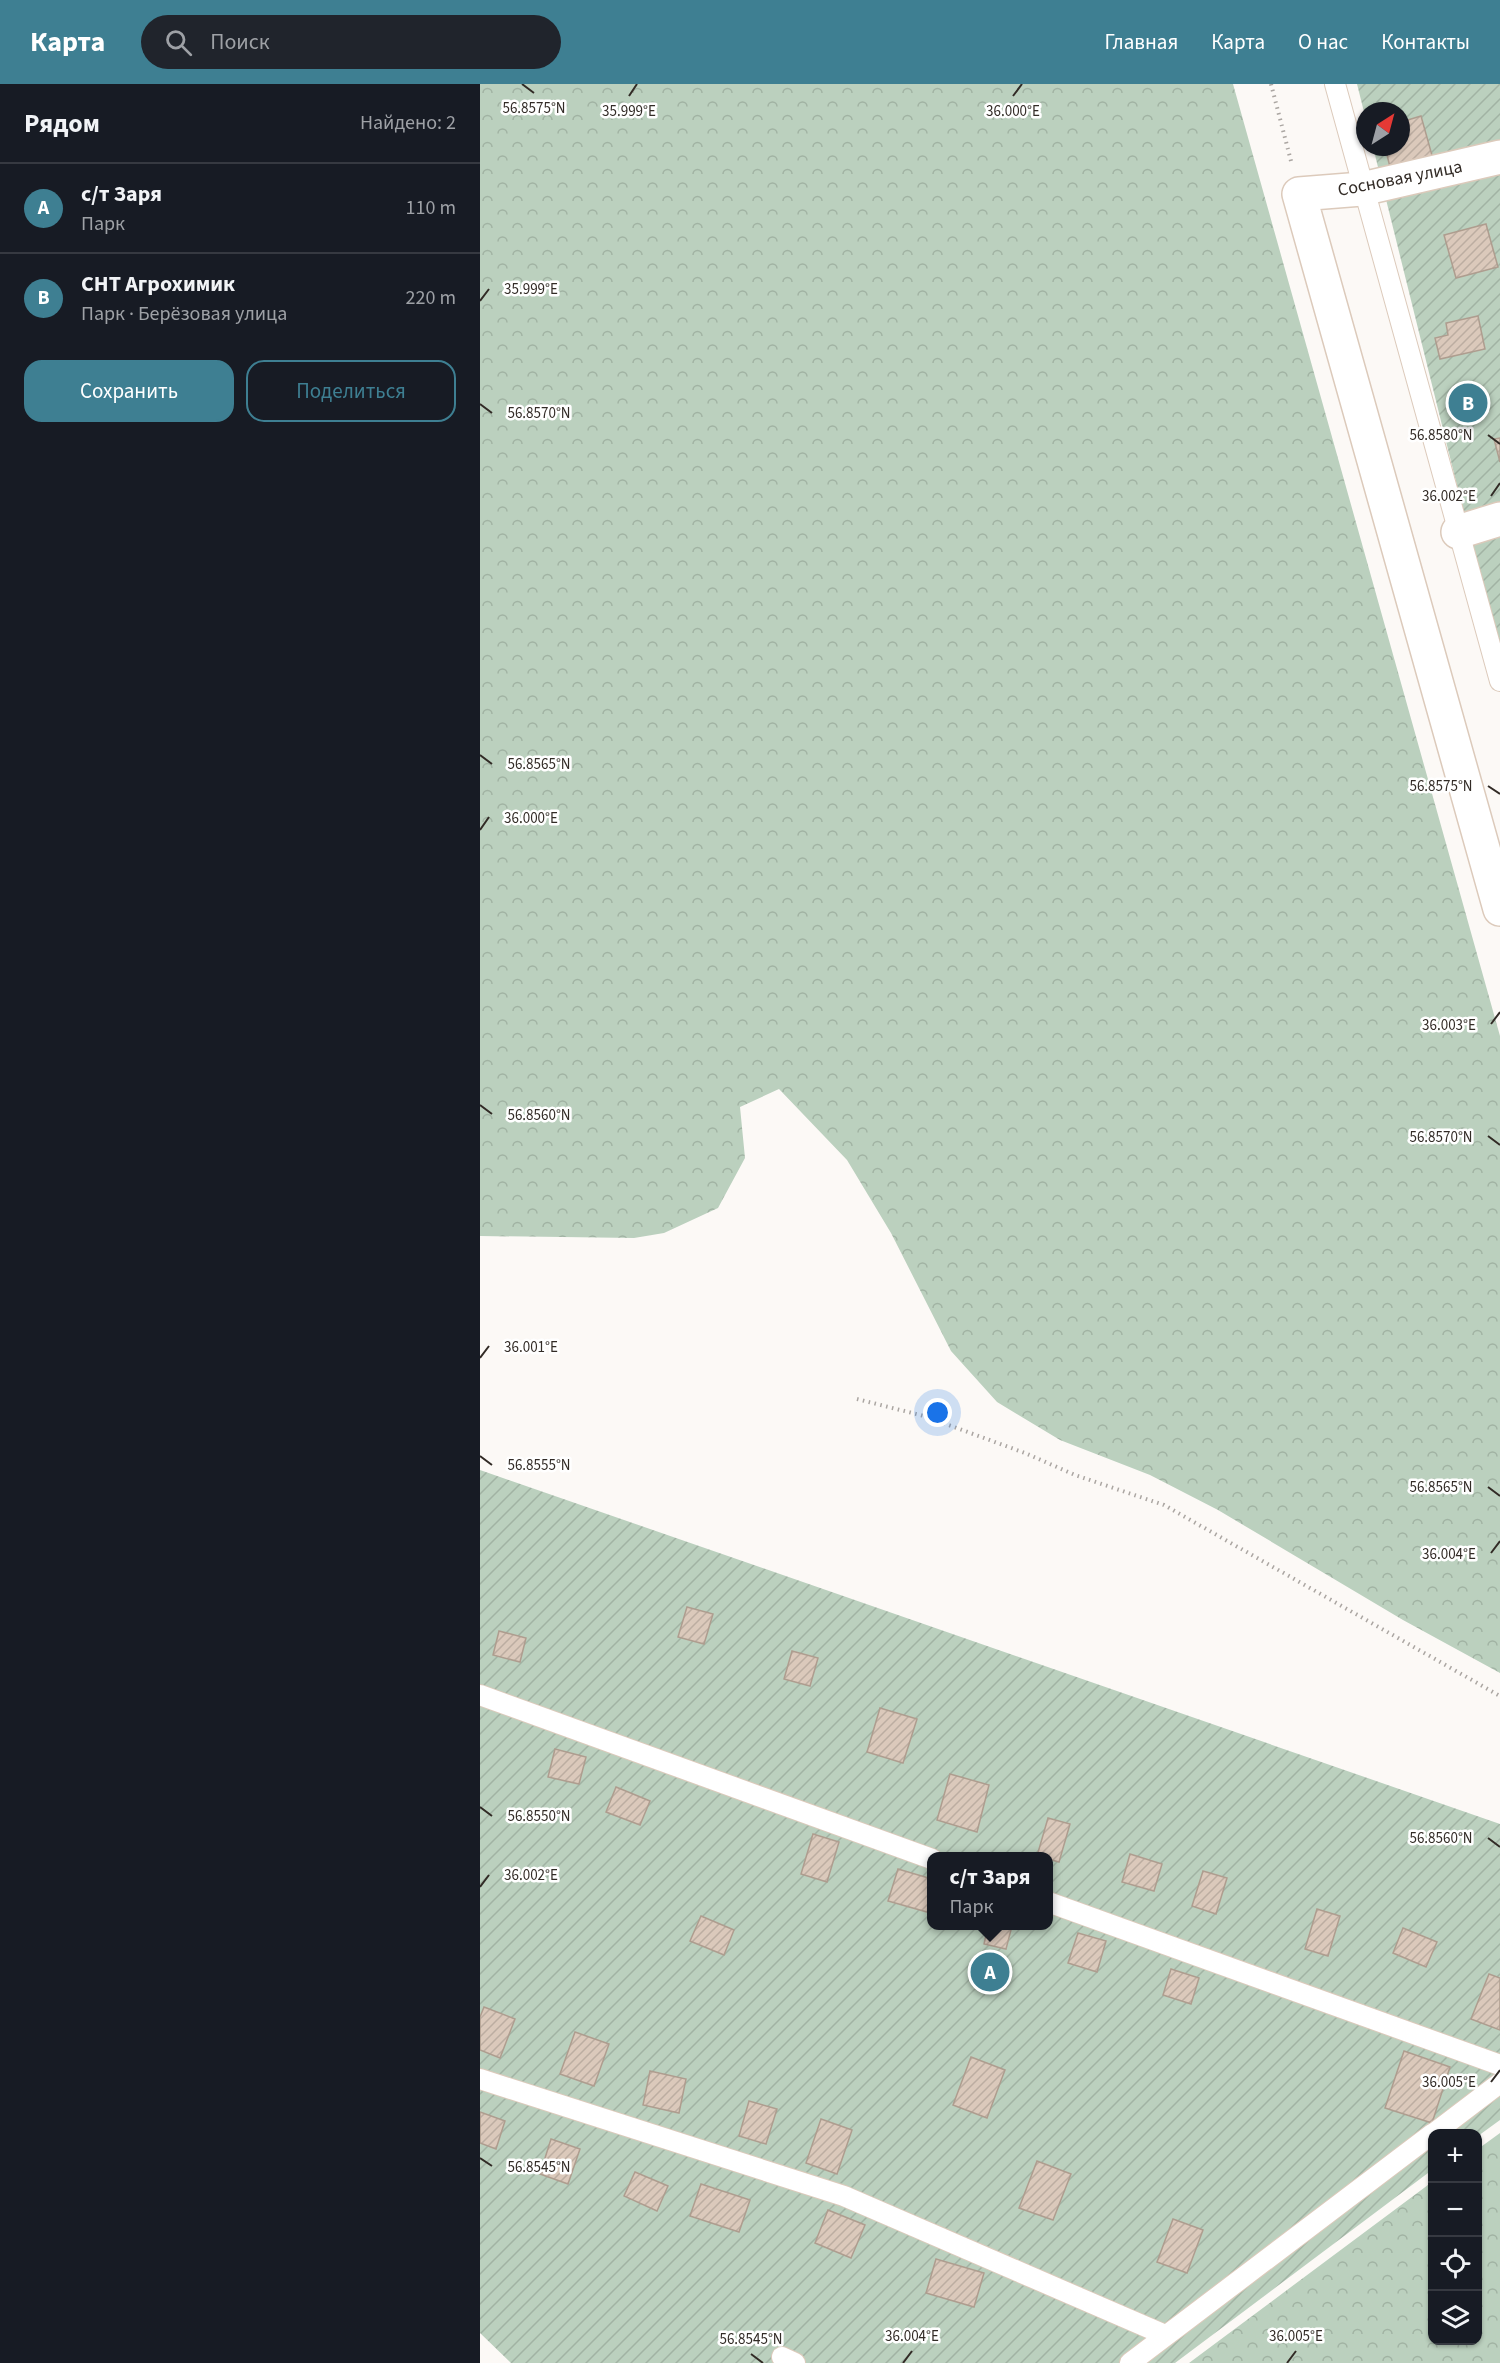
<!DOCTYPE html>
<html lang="ru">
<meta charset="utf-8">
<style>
body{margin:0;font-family:"Source Sans 3",sans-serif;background:#20242c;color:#f1f3f6}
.controls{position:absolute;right:18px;bottom:18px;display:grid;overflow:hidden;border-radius:12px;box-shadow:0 2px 4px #0004}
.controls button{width:54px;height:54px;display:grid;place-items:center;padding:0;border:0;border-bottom:2px solid #363941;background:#171b24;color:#f1f3f6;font:30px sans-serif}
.compass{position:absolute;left:876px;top:18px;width:54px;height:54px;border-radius:50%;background:#171b24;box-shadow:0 2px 4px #0004;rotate:36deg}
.you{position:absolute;left:458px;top:1329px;width:21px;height:21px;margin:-15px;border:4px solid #fff;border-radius:50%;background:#1a73e8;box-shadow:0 0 0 9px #1a73e833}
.badge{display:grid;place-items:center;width:39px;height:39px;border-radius:50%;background:#3e7f92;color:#fff;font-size:20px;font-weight:700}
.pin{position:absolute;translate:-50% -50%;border:3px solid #fff;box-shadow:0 2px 6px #0006}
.popup{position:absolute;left:447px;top:1768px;width:126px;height:78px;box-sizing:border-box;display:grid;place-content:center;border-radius:12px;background:#171b24;filter:drop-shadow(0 2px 4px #0005);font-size:20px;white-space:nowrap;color:#9ea1a6}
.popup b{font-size:22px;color:#f1f3f6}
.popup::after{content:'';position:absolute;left:50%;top:100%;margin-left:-12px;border:12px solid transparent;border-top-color:#171b24}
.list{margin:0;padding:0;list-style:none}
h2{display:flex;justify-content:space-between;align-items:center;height:78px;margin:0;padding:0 24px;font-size:26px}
h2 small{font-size:20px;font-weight:400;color:#9ea1a6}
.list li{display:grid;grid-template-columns:39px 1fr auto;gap:18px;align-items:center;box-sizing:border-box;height:90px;padding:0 24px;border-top:2px solid #363941}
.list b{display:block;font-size:22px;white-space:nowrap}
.list p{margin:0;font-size:20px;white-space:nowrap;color:#9ea1a6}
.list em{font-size:20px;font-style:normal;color:#9ea1a6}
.actions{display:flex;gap:12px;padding:18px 24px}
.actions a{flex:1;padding:14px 0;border:2px solid #3e7f92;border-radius:18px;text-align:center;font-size:21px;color:#3e7f92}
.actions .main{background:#3e7f92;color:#fff}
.icon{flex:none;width:33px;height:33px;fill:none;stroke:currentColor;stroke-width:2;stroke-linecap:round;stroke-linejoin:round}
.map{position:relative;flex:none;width:1020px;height:2279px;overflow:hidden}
header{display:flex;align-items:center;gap:36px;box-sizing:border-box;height:84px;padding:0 30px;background:#3e7f92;color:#fff}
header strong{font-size:28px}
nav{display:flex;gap:33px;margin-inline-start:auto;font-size:21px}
.search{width:420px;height:54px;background:#20242c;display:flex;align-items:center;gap:15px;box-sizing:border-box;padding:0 21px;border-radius:33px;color:#9ea1a6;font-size:22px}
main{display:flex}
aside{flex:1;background:#171b24}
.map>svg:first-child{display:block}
</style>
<header>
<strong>Карта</strong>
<div class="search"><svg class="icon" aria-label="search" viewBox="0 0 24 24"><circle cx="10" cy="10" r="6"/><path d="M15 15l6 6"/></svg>Поиск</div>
<nav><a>Главная</a><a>Карта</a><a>О нас</a><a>Контакты</a></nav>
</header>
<main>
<aside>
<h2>Рядом<small>Найдено: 2</small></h2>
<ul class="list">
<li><span class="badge">A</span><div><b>с/т Заря</b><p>Парк</p></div><em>110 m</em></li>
<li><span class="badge">B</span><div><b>СНТ Агрохимик</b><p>Парк · Берёзовая улица</p></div><em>220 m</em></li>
</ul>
<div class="actions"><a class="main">Сохранить</a><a>Поделиться</a></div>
</aside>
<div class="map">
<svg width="1020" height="2279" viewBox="0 0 1020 2279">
<defs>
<pattern id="forest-crowns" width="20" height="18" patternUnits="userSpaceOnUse" patternTransform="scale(1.5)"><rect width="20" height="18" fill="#bbd0be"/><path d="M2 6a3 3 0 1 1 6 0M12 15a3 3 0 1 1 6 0" fill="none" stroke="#a1b3a3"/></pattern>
<pattern id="garden-furrows" width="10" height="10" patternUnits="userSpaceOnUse" patternTransform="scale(1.5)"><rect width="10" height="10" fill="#bbd0be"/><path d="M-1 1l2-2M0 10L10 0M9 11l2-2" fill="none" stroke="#a1b3a3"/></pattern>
<pattern id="building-hatch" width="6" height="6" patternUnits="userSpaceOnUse" patternTransform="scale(1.5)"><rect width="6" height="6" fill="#dbc9bb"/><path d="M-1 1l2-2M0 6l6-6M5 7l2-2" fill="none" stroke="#bcada1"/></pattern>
</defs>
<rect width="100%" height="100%" fill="#fcf9f6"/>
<g fill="url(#forest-crowns)">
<polygon points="0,0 753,0 1020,952 1020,1589 923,1536 738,1426 670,1391 580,1356 517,1318 471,1267 411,1149 367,1076 299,1005 260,1023 265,1074 238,1124 184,1149 154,1154 0,1152"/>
<polygon points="1020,2049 1020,2279 709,2279 952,2098 952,2256 998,2256 998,2065"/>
</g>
<g fill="url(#garden-furrows)" fill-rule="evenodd">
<polygon points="877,0 1020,0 1020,575 893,63 921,63 921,27 885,27 885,32"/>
<path d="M0 1386 1020 1740V2036L998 2052V2050H952V2086L695 2279H31L0 2249ZM452 1772H568V1842H452Z"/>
</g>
<g fill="url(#building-hatch)" stroke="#ae9d8f" stroke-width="1.5">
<polygon points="941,32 953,75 911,87 905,63 921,63 921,38"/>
<polygon points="1006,140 1018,183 976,194 964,151"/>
<polygon points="998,232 1005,265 960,275 955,254 968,251 966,239"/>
<polygon points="1020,354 1020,378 1014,355"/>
<polygon points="207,1523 233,1530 224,1560 198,1553"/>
<polygon points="19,1547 46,1554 40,1578 13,1571"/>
<polygon points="312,1567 338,1574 330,1602 304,1595"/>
<polygon points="400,1624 437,1635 423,1679 387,1668"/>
<polygon points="75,1665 106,1673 99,1700 68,1693"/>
<polygon points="470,1690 509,1701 497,1748 457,1736"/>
<polygon points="136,1703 170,1717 160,1741 126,1728"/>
<polygon points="568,1734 590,1740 579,1778 568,1775 568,1772 557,1772"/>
<polygon points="333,1750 359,1758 347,1798 321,1790"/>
<polygon points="650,1770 682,1780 674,1807 642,1798"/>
<polygon points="418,1785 452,1795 452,1815 447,1828 408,1817"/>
<polygon points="723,1787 747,1794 736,1830 712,1822"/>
<polygon points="837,1825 860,1832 848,1872 825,1865"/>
<polygon points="221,1832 254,1846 244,1871 210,1857"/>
<polygon points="508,1842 532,1842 526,1865 504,1860"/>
<polygon points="923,1844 957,1858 946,1883 913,1869"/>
<polygon points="598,1849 626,1857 617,1888 588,1879"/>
<polygon points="691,1885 719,1894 711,1920 683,1911"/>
<polygon points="1009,1890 1020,1894 1020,1946 991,1935"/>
<polygon points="4,1923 35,1935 20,1974 0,1966 0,1933"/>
<polygon points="95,1948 129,1960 114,2002 80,1990"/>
<polygon points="924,1967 970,1983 952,2039 905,2024"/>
<polygon points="491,1973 525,1986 507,2034 473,2021"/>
<polygon points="170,1987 206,1995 199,2029 163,2021"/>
<polygon points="269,2017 297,2025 286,2060 259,2052"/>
<polygon points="0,2028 25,2037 16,2065 0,2059"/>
<polygon points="341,2035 372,2046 357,2090 326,2079"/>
<polygon points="71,2055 100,2065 88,2100 60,2090"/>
<polygon points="557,2077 591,2090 573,2136 539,2124"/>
<polygon points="155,2088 188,2102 177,2127 144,2112"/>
<polygon points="221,2100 270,2116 259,2148 210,2132"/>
<polygon points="348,2126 385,2141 371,2174 335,2159"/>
<polygon points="693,2135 723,2146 707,2189 677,2178"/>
<polygon points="456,2175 504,2189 494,2223 446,2209"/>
</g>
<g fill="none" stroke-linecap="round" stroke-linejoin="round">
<g stroke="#dccabb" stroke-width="22">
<g id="service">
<polyline points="855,0 1020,597"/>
<polyline points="0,1611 452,1775"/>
<polyline points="568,1818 1020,1981"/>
<polyline points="0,1995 364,2112 685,2251"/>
<polyline points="953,2050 1020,1999"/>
<polyline points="302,2273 315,2279"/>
<polyline points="650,2279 952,2050"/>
</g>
</g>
<g stroke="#dccabb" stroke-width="36">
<g id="minor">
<polyline points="1020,73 882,105 819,110 1020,825"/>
<polyline points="978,448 1020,435"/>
</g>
</g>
<g stroke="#aba6a2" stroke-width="4" stroke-dasharray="1.5 4.5" stroke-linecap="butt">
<polyline points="791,0 811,77"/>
<polyline points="377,1315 444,1332 545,1369 595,1391 684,1421 1020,1612"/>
</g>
<use href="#service" stroke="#fff" stroke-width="20"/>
<use href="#minor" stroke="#fff" stroke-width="33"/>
</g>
<path fill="none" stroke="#322b26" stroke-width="2" d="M42 0 54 9M149 12 157 0M533 12 542 0M0 217 9 205M0 320 12 329M1008 351 1020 360M1011 412 1020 399M0 671 12 680M1008 702 1020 710M0 746 9 733M1011 940 1020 928M0 1021 12 1030M1008 1052 1020 1061M0 1274 9 1262M0 1372 12 1381M1008 1403 1020 1412M1011 1469 1020 1457M0 1723 12 1732M1008 1754 1020 1763M0 1803 9 1791M1011 1998 1020 1986M0 2074 12 2082M271 2270 283 2279M423 2279 432 2267M807 2279 816 2267"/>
<g text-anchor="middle" stroke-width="5" stroke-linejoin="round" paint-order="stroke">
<g font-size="18" fill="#322b26" stroke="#fff">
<text transform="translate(920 94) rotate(-11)" y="6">Сосновая улица</text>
</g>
</g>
<g font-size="15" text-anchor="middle" fill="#322b26" stroke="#fff" stroke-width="5" stroke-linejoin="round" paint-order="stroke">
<text x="54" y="29">56.8575°N</text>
<text x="149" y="32">35.999°E</text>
<text x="533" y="32">36.000°E</text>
<text x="51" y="210">35.999°E</text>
<text x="59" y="334">56.8570°N</text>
<text x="961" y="356">56.8580°N</text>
<text x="969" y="417">36.002°E</text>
<text x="59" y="685">56.8565°N</text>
<text x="961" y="707">56.8575°N</text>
<text x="51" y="739">36.000°E</text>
<text x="969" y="946">36.003°E</text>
<text x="59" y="1036">56.8560°N</text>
<text x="961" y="1058">56.8570°N</text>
<text x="51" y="1268">36.001°E</text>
<text x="59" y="1386">56.8555°N</text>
<text x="961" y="1408">56.8565°N</text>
<text x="969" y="1475">36.004°E</text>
<text x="59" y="1737">56.8550°N</text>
<text x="961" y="1759">56.8560°N</text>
<text x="51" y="1796">36.002°E</text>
<text x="969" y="2003">36.005°E</text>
<text x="59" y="2088">56.8545°N</text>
<text x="432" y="2257">36.004°E</text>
<text x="816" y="2257">36.005°E</text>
<text x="271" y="2260">56.8545°N</text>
</g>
</svg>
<div class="controls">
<button>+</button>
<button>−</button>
<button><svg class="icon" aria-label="locate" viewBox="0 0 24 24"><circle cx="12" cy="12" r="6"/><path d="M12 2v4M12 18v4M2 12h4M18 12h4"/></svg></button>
<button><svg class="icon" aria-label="layers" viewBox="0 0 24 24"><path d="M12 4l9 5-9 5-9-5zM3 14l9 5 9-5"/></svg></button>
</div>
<svg class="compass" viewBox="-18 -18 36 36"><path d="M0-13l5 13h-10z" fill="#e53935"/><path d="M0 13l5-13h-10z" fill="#9ea1a6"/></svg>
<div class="you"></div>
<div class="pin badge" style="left:510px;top:1888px">A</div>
<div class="popup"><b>с/т Заря</b>Парк</div>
<div class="pin badge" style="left:988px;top:319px">B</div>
</div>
</main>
